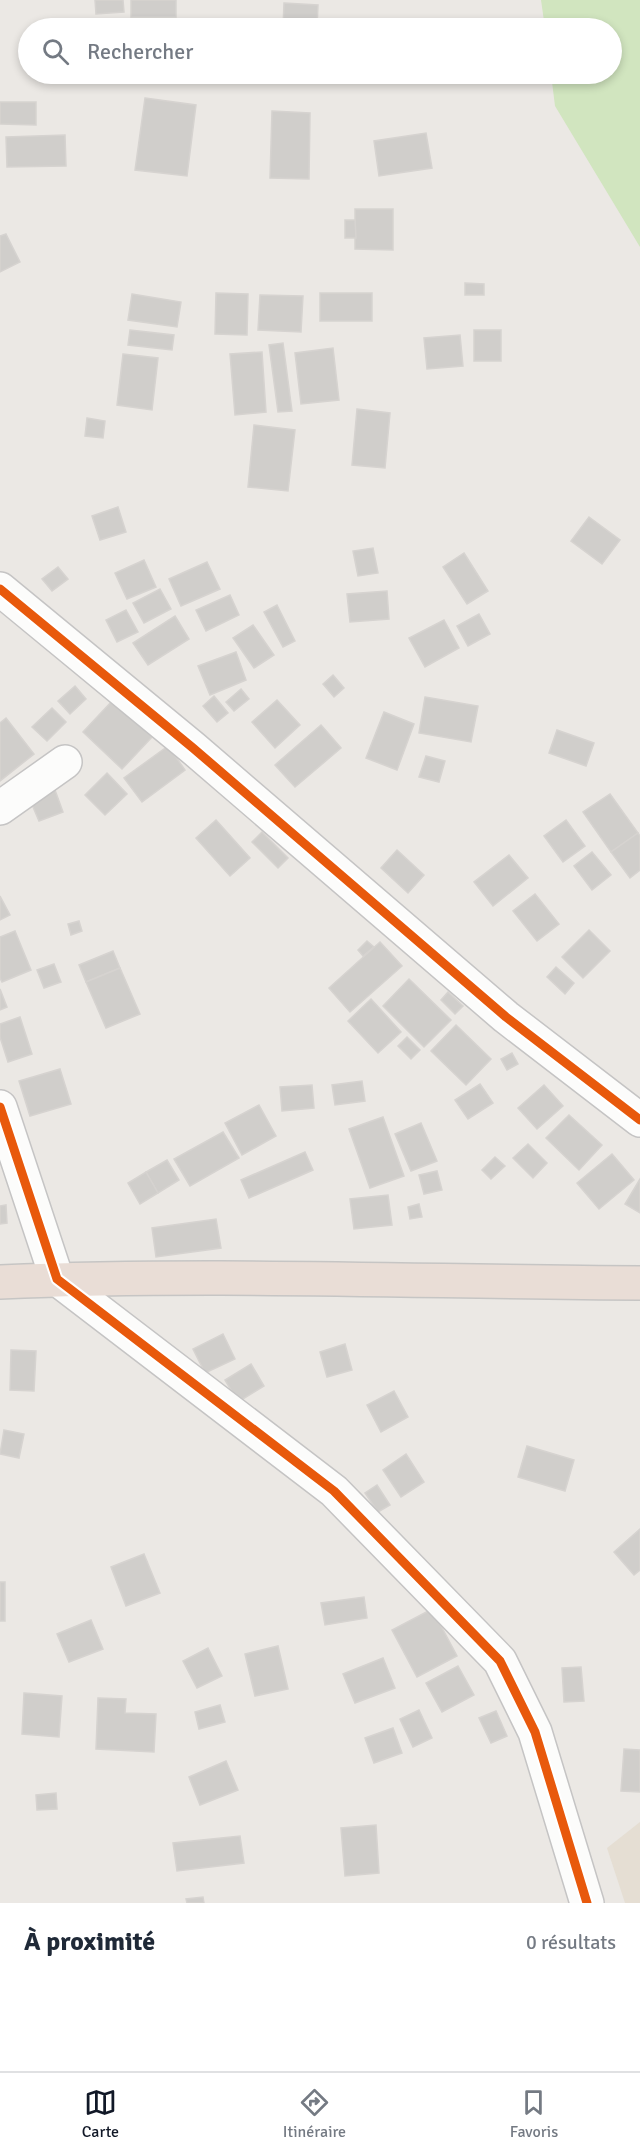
<!DOCTYPE html>
<html lang="fr">
<meta charset="utf-8">
<style>
body{margin:0;font-family:Signika,sans-serif;background:#f2f2f3;color:#1f2937}
.list{margin:0;padding:0;list-style:none}
h2{display:flex;justify-content:space-between;align-items:center;height:78px;margin:0;padding:0 24px;font-size:26px}
h2 small{font-size:20px;font-weight:400;color:#747a83}
.icon{flex:none;width:33px;height:33px;fill:none;stroke:currentColor;stroke-width:2;stroke-linecap:round;stroke-linejoin:round}
.map{position:relative;flex:none;width:640px;height:1903px;overflow:hidden}
.search{position:absolute;background:#fff;box-shadow:0 3px 9px #0003;left:18px;right:18px;top:18px;height:66px;display:flex;align-items:center;gap:15px;box-sizing:border-box;padding:0 21px;border-radius:33px;color:#747a83;font-size:22px}
.sheet{height:168px;background:#fff}
nav{display:flex;justify-content:space-around;align-items:center;box-sizing:border-box;height:84px;border-top:2px solid #e0e1e3;background:#fff;font-size:16px;color:#747a83}
nav a{display:grid;justify-items:center;gap:3px}
nav .on{color:#111827}
.map>svg:first-child{display:block}
</style>
<div class="map">
<svg width="640" height="1903" viewBox="0 0 640 1903">
<rect width="100%" height="100%" fill="#ebe8e4"/>
<polygon fill="#e5ded3" points="640,1822 640,1903 625,1903 607,1848"/>
<polygon fill="#d1e5bf" points="541,0 640,0 640,247 555,106 551,74 612,74 612,28 545,28"/>
<g fill="#d0cecb" stroke="#d6d3d0" stroke-width="1.5">
<polygon points="95,0 123,0 124,12 96,14"/>
<rect x="131" y="0" width="45" height="17"/>
<polygon points="284,3 318,5 317,28 283,28"/>
<polygon points="145,98 196,105 187,176 135,170"/>
<polygon points="0,102 36,102 36,125 0,124"/>
<polygon points="272,111 310,113 309,179 270,178"/>
<polygon points="426,133 432,168 379,176 374,141"/>
<polygon points="65,135 66,166 7,167 6,137"/>
<polygon points="355,209 393,209 393,250 355,249"/>
<polygon points="345,220 355,220 356,238 345,238"/>
<polygon points="6,234 20,262 0,272 0,236"/>
<polygon points="465,283 484,284 484,295 465,295"/>
<polygon points="216,293 248,294 247,335 215,334"/>
<rect x="320" y="293" width="52" height="28"/>
<polygon points="132,294 181,302 177,327 128,320"/>
<polygon points="260,295 303,296 301,332 258,330"/>
<polygon points="130,330 174,335 172,350 128,345"/>
<rect x="474" y="330" width="27" height="31"/>
<polygon points="460,335 463,366 427,369 424,338"/>
<polygon points="283,343 292,411 278,412 269,345"/>
<polygon points="333,348 339,400 301,404 295,353"/>
<polygon points="262,352 266,412 235,415 230,354"/>
<polygon points="123,354 158,358 152,410 117,405"/>
<polygon points="357,409 390,413 385,468 352,465"/>
<polygon points="87,418 105,421 103,438 85,436"/>
<polygon points="254,425 295,430 288,491 248,487"/>
<polygon points="118,507 126,532 100,540 92,516"/>
<polygon points="589,517 620,540 602,564 571,541"/>
<polygon points="373,548 378,573 358,576 353,551"/>
<polygon points="464,553 488,591 467,604 443,567"/>
<polygon points="144,560 156,587 127,599 115,573"/>
<polygon points="207,562 220,589 181,606 169,579"/>
<polygon points="58,567 68,579 52,591 42,579"/>
<polygon points="160,589 171,609 144,623 133,603"/>
<polygon points="387,591 389,619 350,622 347,594"/>
<polygon points="230,595 239,615 206,631 196,610"/>
<polygon points="277,605 295,641 283,647 264,612"/>
<polygon points="126,610 138,632 117,642 106,620"/>
<polygon points="479,614 490,634 468,646 457,626"/>
<polygon points="175,616 189,639 148,665 133,643"/>
<polygon points="444,620 459,648 425,667 409,638"/>
<polygon points="253,625 274,655 254,668 233,638"/>
<polygon points="236,652 246,680 210,695 198,666"/>
<polygon points="333,675 344,688 334,697 323,684"/>
<polygon points="75,686 86,699 70,714 58,701"/>
<polygon points="241,689 249,699 234,711 226,702"/>
<polygon points="214,696 228,713 217,722 203,706"/>
<polygon points="425,697 478,706 471,742 419,733"/>
<polygon points="113,700 152,737 122,769 83,732"/>
<polygon points="277,700 300,725 275,748 252,722"/>
<polygon points="52,708 66,722 47,741 32,727"/>
<polygon points="384,712 414,724 397,770 366,758"/>
<polygon points="6,718 34,754 0,781 0,723"/>
<polygon points="321,725 341,748 295,787 275,765"/>
<polygon points="557,730 594,743 586,766 549,753"/>
<polygon points="168,746 185,770 142,802 124,778"/>
<polygon points="426,756 445,761 439,782 419,777"/>
<polygon points="107,773 127,794 105,815 85,795"/>
<polygon points="55,790 63,812 39,821 30,800"/>
<polygon points="610,794 638,833 611,852 583,812"/>
<polygon points="216,820 250,858 230,876 196,838"/>
<polygon points="566,820 585,846 563,862 544,836"/>
<polygon points="262,832 288,858 278,868 252,842"/>
<polygon points="638,833 640,836 640,870 630,878 611,852"/>
<polygon points="397,850 424,875 408,893 381,868"/>
<polygon points="592,852 611,875 592,890 574,866"/>
<polygon points="509,855 528,878 493,906 474,882"/>
<polygon points="535,894 559,924 537,941 513,911"/>
<polygon points="0,896 10,915 0,920"/>
<polygon points="79,921 82,931 71,935 68,924"/>
<polygon points="589,930 610,951 583,978 562,957"/>
<polygon points="15,931 31,970 2,982 0,978 0,937"/>
<polygon points="367,941 374,947 363,956 358,950"/>
<polygon points="380,942 402,966 350,1012 329,988"/>
<polygon points="113,951 120,968 86,982 79,965"/>
<polygon points="54,964 61,982 44,988 37,970"/>
<polygon points="556,967 574,983 565,994 547,977"/>
<polygon points="120,968 140,1014 106,1028 86,982"/>
<polygon points="409,979 451,1020 424,1047 383,1006"/>
<polygon points="0,989 7,1007 0,1010"/>
<polygon points="448,992 463,1006 455,1014 441,1000"/>
<polygon points="371,999 401,1032 378,1053 348,1021"/>
<polygon points="20,1017 32,1054 8,1062 0,1037 0,1024"/>
<polygon points="456,1025 491,1059 466,1085 431,1051"/>
<polygon points="407,1037 420,1050 411,1059 398,1046"/>
<polygon points="512,1053 518,1064 507,1070 501,1059"/>
<polygon points="60,1069 71,1104 30,1116 19,1081"/>
<polygon points="362,1081 365,1101 335,1105 332,1085"/>
<polygon points="480,1084 493,1103 468,1119 455,1100"/>
<polygon points="312,1085 314,1108 282,1111 280,1087"/>
<polygon points="544,1085 563,1106 537,1129 518,1108"/>
<polygon points="259,1105 276,1136 242,1155 225,1123"/>
<polygon points="569,1115 602,1145 579,1170 546,1138"/>
<polygon points="383,1117 404,1176 370,1188 349,1129"/>
<polygon points="421,1123 437,1161 411,1171 395,1134"/>
<polygon points="223,1132 239,1158 190,1186 174,1159"/>
<polygon points="528,1144 547,1163 533,1178 513,1158"/>
<polygon points="305,1152 313,1170 249,1198 241,1180"/>
<polygon points="612,1154 634,1180 599,1209 577,1183"/>
<polygon points="495,1157 505,1166 491,1179 482,1170"/>
<polygon points="167,1160 179,1180 158,1193 146,1172"/>
<polygon points="437,1171 442,1190 424,1194 419,1175"/>
<polygon points="146,1172 158,1193 140,1204 128,1183"/>
<polygon points="640,1179 640,1213 625,1204"/>
<polygon points="388,1195 392,1225 354,1229 350,1199"/>
<polygon points="419,1204 422,1217 410,1219 408,1207"/>
<polygon points="6,1205 7,1223 0,1224 0,1206"/>
<polygon points="216,1219 221,1248 156,1257 152,1228"/>
<polygon points="223,1334 235,1359 205,1373 193,1349"/>
<polygon points="345,1344 352,1370 327,1377 320,1352"/>
<polygon points="11,1350 36,1351 34,1391 10,1390"/>
<polygon points="251,1364 264,1386 238,1402 225,1380"/>
<polygon points="394,1391 408,1417 381,1432 367,1405"/>
<polygon points="4,1430 24,1434 19,1458 0,1454"/>
<polygon points="527,1446 574,1460 565,1491 518,1477"/>
<polygon points="406,1454 424,1482 401,1497 383,1470"/>
<polygon points="377,1485 390,1505 378,1512 365,1493"/>
<polygon points="640,1529 640,1570 634,1575 614,1552"/>
<polygon points="144,1554 160,1593 126,1606 111,1567"/>
<rect x="0" y="1582" width="5" height="39"/>
<polygon points="364,1597 367,1618 325,1625 321,1603"/>
<polygon points="432,1609 457,1656 417,1677 392,1630"/>
<polygon points="91,1620 103,1649 69,1662 57,1634"/>
<polygon points="278,1646 288,1689 255,1696 245,1654"/>
<polygon points="208,1648 222,1676 197,1688 183,1661"/>
<polygon points="383,1658 395,1688 355,1703 343,1674"/>
<polygon points="458,1666 474,1695 442,1712 426,1683"/>
<polygon points="581,1667 584,1701 564,1702 562,1668"/>
<polygon points="24,1693 62,1696 59,1737 22,1734"/>
<polygon points="98,1698 126,1699 125,1713 156,1714 154,1752 96,1749"/>
<polygon points="220,1705 225,1722 199,1729 195,1712"/>
<polygon points="419,1710 432,1738 413,1747 400,1719"/>
<polygon points="496,1711 507,1736 491,1743 479,1718"/>
<polygon points="393,1728 402,1753 374,1763 365,1738"/>
<polygon points="624,1749 640,1750 640,1792 621,1791"/>
<polygon points="226,1761 238,1790 200,1805 189,1777"/>
<polygon points="56,1793 57,1809 37,1810 36,1795"/>
<polygon points="376,1825 379,1873 345,1876 341,1828"/>
<polygon points="240,1836 244,1863 177,1871 173,1843"/>
<polygon points="203,1897 204,1903 187,1903 186,1899"/>
</g>
<g fill="none" stroke-linecap="round" stroke-linejoin="round">
<g stroke="#c5c4c4" stroke-width="36">
<g id="minor">
<polyline points="0,589 193,748 506,1017 640,1120"/>
<polyline points="0,808 65,762"/>
<polyline points="0,1107 57,1279 334,1491 500,1661 535,1732 587,1903"/>
</g>
</g>
<g stroke="#c6c5c4" stroke-width="36">
<path id="highway" d="M0 1282C213 1273 427 1282 640 1283"/>
</g>
<use href="#minor" stroke="#fcfcfb" stroke-width="33"/>
<use href="#highway" stroke="#e9ddd6" stroke-width="33"/>
<g stroke="#fff" stroke-width="13">
<g id="cycleway">
<polyline points="0,589 193,748 506,1017 640,1120"/>
<polyline points="0,1107 57,1279 334,1491 500,1661 535,1732 587,1903"/>
</g>
</g>
<use href="#cycleway" stroke="#e8590c" stroke-width="9"/>
</g>
</svg>
<div class="search"><svg class="icon" aria-label="search" viewBox="0 0 24 24"><circle cx="10" cy="10" r="6"/><path d="M15 15l6 6"/></svg>Rechercher</div>
</div>
<section class="sheet">
<h2>À proximité<small>0 résultats</small></h2>
<ul class="list">
</ul>
</section>
<nav>
<a class="on"><svg class="icon" aria-label="map" viewBox="0 0 24 24"><path d="M3 6l6-2 6 2 6-2v14l-6 2-6-2-6 2zM9 4v14M15 6v14"/></svg>Carte</a>
<a><svg class="icon" aria-label="directions" viewBox="0 0 24 24"><path d="M12 3l9 9-9 9-9-9zM9 14v-3h6M13 9l2 2-2 2"/></svg>Itinéraire</a>
<a><svg class="icon" aria-label="saved" viewBox="0 0 24 24"><path d="M7 4h10v16l-5-4-5 4z"/></svg>Favoris</a>
</nav>
